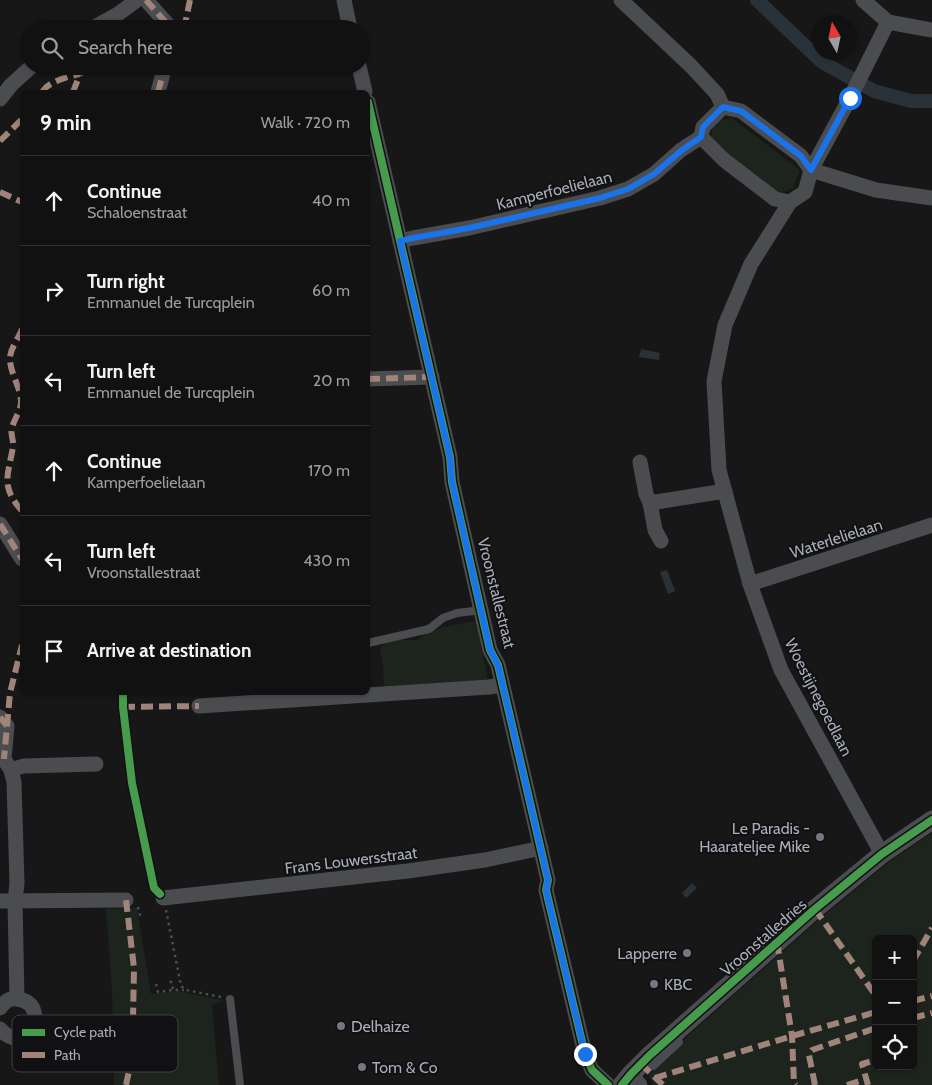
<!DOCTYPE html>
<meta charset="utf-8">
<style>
body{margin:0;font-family:Cabin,sans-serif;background:#1a1a1a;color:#f1f3f6}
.controls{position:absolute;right:15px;bottom:15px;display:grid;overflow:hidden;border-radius:8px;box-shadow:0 1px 4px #0004}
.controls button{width:45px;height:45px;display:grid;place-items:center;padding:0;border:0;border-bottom:1px solid #303131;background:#111;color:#f1f3f6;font:25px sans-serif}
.compass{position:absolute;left:812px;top:15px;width:45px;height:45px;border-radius:50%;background:#111;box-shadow:0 1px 4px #0004;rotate:351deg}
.stop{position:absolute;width:15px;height:15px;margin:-11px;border:4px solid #1a73e8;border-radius:50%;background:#fff}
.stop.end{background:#1a73e8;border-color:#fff;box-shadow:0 1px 5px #0008}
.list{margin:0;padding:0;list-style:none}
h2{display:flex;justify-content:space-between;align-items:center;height:65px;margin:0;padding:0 20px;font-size:21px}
h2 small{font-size:16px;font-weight:400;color:#9c9d9f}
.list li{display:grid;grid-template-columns:32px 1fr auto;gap:15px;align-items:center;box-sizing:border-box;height:90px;padding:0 20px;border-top:1px solid #303131}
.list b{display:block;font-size:19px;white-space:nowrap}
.list p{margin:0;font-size:16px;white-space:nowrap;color:#9c9d9f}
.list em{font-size:16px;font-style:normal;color:#9c9d9f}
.icon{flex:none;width:28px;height:28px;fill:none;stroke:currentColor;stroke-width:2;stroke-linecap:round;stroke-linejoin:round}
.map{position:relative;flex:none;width:932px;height:1085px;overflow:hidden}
.search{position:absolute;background:#111;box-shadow:0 1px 4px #0004;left:20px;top:20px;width:350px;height:55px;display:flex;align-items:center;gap:12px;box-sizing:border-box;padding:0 18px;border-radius:28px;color:#9c9d9f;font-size:19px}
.panel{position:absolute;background:#111;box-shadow:0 1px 4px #0004;left:20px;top:90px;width:350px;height:605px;border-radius:8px}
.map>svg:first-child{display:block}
</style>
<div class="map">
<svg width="932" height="1085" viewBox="0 0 932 1085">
<rect width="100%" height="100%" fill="#171717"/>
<g fill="#1d241e" fill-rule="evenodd">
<polygon points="732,118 800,170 793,188 778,194 711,143 712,128 721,120"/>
<path d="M476 621 488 680 384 687 383 666 380 648 387 642 398 640H417C434 626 456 625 476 621Z"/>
<path d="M932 833V1085H653L648 1074 692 1032 822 917 889 862ZM876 939H913V1066H876Z"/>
<polygon points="137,908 151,994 178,991 222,1000 223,1002 212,1004 219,1085 114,1085 112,991 106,909"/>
</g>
<g fill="#2a3239">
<polygon points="641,349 660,353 659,360 639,357"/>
<polygon points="667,570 675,591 668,594 660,572"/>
<polygon points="692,883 697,888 686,898 682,893"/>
</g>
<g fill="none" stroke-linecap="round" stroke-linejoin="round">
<polyline stroke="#2a3239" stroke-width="14" points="757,0 822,62 874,91 911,101 932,101"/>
<g stroke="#4d4e52" stroke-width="2.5" stroke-dasharray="2.5 4" stroke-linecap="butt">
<polyline points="138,907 140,915 142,915"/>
<polyline points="166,910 181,986 186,990 221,997"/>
<polyline points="170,981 172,983 173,990"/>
<polyline points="156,984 158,992 173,990 184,990"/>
</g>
<g stroke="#4b4c50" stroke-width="8">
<polyline points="368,643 429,629 443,618 457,613 482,610"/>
<polyline points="230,999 240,1085"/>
<polyline points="643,1064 653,1066 679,1042 677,1034"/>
</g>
<g stroke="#4b4c50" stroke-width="15">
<polyline points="146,0 169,26 170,29"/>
<polyline points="344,0 350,29"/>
<polyline points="621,0 691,66 717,94 723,107"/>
<polyline points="863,0 888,22 932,30"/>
<polyline points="91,29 118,14 137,0"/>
<polyline points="359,66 365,92"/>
<polyline points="158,92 165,66"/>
<polyline points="0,99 11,85 32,66"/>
<polyline points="368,102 450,457 452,482 490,650 498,665 548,880 546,890 585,1054 592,1070 608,1085"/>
<polyline points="723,107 741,111 801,156 811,170"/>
<polyline points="701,137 724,160 775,199 790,202"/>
<polyline points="701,137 703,127 723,107"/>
<polyline points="811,170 876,190 932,198"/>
<polyline points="400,241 413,238 469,228 600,198 628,189 654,174 681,150 701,137"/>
<polyline points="368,379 432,377"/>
<polyline points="640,462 646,494 650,503 655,530 661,541"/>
<polyline points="650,503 725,491"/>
<polyline points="0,524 22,559"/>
<polyline points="750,584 932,525"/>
<polyline points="199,706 489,687 502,685"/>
<polyline points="0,717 7,726 4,759"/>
<polyline points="4,759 11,770 14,782 17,883 15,901 17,999"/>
<polyline points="11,770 23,766 96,764"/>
<polyline points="882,854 781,670 750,584 719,470 714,381 725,325 751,264 790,202 805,192 811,170 850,98 888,22"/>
<polyline points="163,898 408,871 485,860 541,848"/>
<polyline points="0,901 126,900"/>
<path d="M0 1008C4 1002 10 998 17 999 53 1003 27 1059 0 1029"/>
<polyline points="631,1074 640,1085"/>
</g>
<polyline stroke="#4b4c50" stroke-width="19" points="622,1085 631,1074 650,1055 815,909 882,854 932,820"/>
<g stroke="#a18479" stroke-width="6" stroke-dasharray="12 6" stroke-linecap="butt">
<polyline points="146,0 169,26 170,29"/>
<polyline points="184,29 190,0"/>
<path d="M42 92C49 81 67 77 80 74"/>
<polyline points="73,92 80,74 87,66"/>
<polyline points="158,92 165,66"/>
<polyline points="0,141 22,119"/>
<polyline points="0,192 22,202"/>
<path d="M22 329C19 338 11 347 10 357 9 372 21 387 21 402 21 411 14 419 12 428 10 434 14 440 13 447 8 476 0 486 22 511"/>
<polyline points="368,379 432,377"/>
<polyline points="0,524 22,559"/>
<polyline points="123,707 199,706"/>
<polyline points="0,717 7,726 4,759"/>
<polyline points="7,726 10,693 22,645"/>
<polyline points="815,909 876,996"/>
<polyline points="777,942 792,1036 794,1083 796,1085"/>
<polyline points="913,961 932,928"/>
<polyline points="913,1001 932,996"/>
<polyline points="913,1018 932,1013"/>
<polyline points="641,1064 663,1085"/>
<polyline points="655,1078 792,1036 876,1012"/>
<polyline points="126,1085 134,1048 143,1036 133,1019 134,968 126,900"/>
<polyline points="815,1085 809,1055 812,1050 876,1028"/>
<polyline points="847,1085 866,1079"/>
<polyline points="868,1085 862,1064 876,1060"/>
</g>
<g stroke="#111113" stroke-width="11">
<g id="cycleway">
<polyline points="368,102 450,457 452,482 490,650 498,665 548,880 546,890 585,1054 592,1070 608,1085"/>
<polyline points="123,692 123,707 132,783 154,888 160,894"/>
<polyline points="622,1085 631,1074 650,1055 815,909 882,854 932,820"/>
</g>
</g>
<use href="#cycleway" stroke="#469c4c" stroke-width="8"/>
</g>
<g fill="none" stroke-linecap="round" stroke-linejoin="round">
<polyline stroke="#1a73e8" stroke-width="6" points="585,1054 546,890 548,880 498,665 490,650 452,482 450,457 400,241 413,238 469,228 600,198 628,189 654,174 682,150 701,137 703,127 723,107 741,111 801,156 811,170 850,98"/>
</g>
<g fill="#757880" stroke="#111113" stroke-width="2">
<circle cx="820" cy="837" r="5"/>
<circle cx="687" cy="953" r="5"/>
<circle cx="654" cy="984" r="5"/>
<circle cx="341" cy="1026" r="5"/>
<circle cx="362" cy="1067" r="5"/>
</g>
<g text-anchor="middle" stroke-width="4" stroke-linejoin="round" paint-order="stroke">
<g font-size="16" fill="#a8adb8" stroke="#111113">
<text transform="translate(554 190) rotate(-14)" y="6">Kamperfoelielaan</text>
<text transform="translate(836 538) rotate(-18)" y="6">Waterlelielaan</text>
<text transform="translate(497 593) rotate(76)" y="6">Vroonstallestraat</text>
<text transform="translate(819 697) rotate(63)" y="6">Woestijnegoedlaan</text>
<text transform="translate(351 860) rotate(-7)" y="6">Frans Louwersstraat</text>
<text transform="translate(763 937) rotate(-41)" y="6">Vroonstalledries</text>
</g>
<g font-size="16" fill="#a8adb8" stroke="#111113" text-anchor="start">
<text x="810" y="834" text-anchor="end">Le Paradis -<tspan x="810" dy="18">Haarateljee Mike</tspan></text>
<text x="677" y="959" text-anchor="end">Lapperre</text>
<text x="664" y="990">KBC</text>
<text x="351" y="1032">Delhaize</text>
<text x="372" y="1073">Tom &amp; Co</text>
</g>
</g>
<rect x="12" y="1015" width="166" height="57" rx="8" fill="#111113" stroke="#3e4045" stroke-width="1"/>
<rect x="22" y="1029" width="23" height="7" fill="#469c4c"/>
<rect x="22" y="1052" width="23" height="6" fill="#a18479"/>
<g font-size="14" fill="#a8adb8">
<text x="54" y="1037">Cycle path</text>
<text x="54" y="1060">Path</text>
</g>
</svg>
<div class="controls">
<button>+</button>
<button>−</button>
<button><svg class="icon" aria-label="locate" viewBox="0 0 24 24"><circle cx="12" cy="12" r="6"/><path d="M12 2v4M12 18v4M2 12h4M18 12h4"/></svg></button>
</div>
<svg class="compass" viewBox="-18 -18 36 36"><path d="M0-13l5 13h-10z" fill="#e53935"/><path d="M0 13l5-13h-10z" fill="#9c9d9f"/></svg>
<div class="stop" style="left:850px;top:98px"></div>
<div class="stop end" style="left:585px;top:1054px"></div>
<div class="search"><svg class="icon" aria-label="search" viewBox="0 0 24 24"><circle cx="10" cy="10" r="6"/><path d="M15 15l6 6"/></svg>Search here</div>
<section class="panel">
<h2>9 min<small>Walk · 720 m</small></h2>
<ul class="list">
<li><svg class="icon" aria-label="ahead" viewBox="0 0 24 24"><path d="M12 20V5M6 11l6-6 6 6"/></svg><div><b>Continue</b><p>Schaloenstraat</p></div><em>40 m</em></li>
<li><svg class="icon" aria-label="right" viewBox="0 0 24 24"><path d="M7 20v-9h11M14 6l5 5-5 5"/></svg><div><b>Turn right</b><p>Emmanuel de Turcqplein</p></div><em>60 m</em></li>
<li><svg class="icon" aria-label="left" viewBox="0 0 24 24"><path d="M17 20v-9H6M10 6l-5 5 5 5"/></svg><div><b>Turn left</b><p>Emmanuel de Turcqplein</p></div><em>20 m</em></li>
<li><svg class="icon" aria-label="ahead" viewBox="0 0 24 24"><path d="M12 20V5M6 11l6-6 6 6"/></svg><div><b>Continue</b><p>Kamperfoelielaan</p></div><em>170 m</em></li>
<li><svg class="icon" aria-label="left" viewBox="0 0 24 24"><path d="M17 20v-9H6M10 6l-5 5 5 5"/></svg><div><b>Turn left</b><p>Vroonstallestraat</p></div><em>430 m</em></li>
<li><svg class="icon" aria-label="arrive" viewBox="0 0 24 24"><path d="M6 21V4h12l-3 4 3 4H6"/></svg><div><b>Arrive at destination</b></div></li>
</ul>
</section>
</div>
